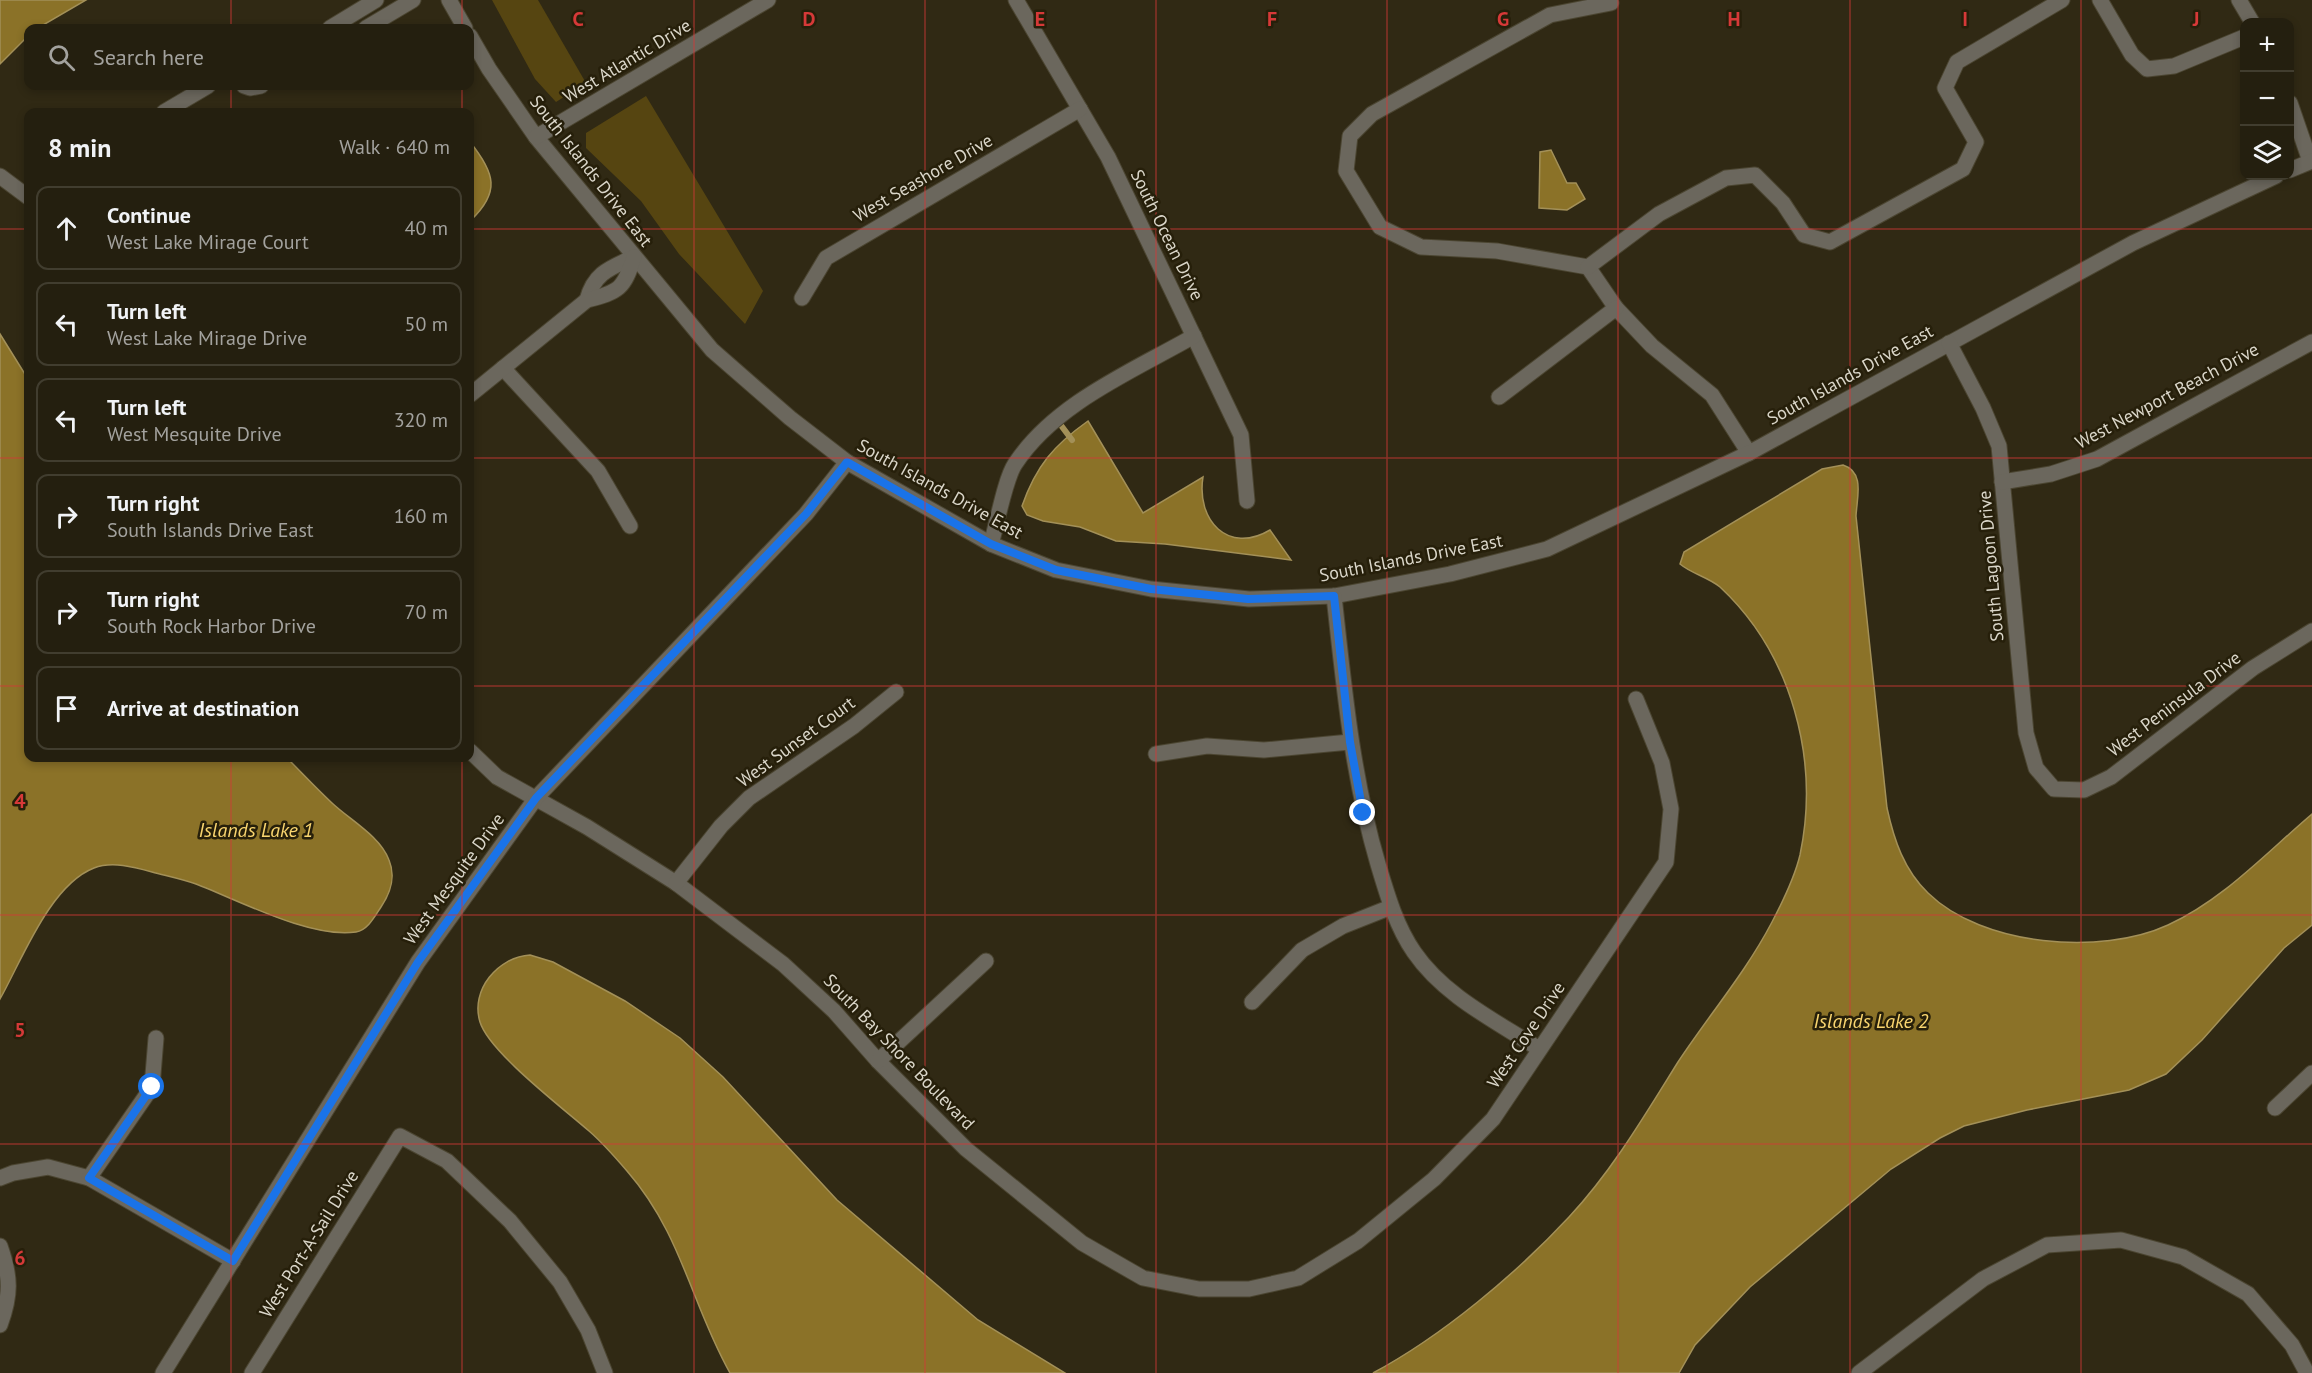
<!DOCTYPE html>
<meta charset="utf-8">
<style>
body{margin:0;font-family:"PT Sans",sans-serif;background:#2c2718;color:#f1f3f6}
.controls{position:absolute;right:18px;top:18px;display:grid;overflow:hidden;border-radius:12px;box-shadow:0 3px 9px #0003}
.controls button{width:54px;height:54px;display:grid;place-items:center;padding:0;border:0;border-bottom:2px solid #413d2f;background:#241f0f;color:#f1f3f6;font:30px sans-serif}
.stop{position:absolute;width:18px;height:18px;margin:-14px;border:4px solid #1a73e8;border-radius:50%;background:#fff}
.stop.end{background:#1a73e8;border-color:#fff;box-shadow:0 2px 6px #0008}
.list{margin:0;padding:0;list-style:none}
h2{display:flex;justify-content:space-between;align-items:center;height:78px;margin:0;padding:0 24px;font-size:26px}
h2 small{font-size:20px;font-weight:400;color:#a3a29e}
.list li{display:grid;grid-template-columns:39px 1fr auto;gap:18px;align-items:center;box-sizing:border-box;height:84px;margin:0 12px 12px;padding:0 12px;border:2px solid #413d2f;border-radius:12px}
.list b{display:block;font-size:22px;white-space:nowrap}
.list p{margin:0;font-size:20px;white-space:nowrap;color:#a3a29e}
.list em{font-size:20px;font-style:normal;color:#a3a29e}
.icon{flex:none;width:33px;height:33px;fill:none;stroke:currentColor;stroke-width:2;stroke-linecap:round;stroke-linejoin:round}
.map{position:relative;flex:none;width:2312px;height:1373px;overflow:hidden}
.search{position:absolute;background:#241f0f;box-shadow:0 3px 9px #0003;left:24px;top:24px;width:450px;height:66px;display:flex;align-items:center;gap:15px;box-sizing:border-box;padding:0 21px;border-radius:12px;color:#a3a29e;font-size:22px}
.panel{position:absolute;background:#241f0f;box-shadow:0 3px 9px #0003;left:24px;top:108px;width:450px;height:654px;border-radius:12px}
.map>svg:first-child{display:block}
</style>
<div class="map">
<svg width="2312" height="1373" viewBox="0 0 2312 1373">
<rect width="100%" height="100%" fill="#302914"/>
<g fill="#564511">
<polygon points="492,0 538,0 586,83 556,102 535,79"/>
<polygon points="646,96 763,291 745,324 679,254 641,201 586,148 586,133"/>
</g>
<g fill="#8b7228" stroke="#a39058" stroke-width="1.5">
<polygon points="0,0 86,0 38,28 28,28 28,36 0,64"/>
<path d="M470 142C495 173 501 192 470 221Z"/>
<polygon points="1551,150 1567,183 1576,183 1585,199 1567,210 1539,208 1540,152"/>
<path d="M0 334 28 379V758H287C302 773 316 788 332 803 350 820 380 836 389 860 396 877 391 892 381 907 375 916 368 930 356 932 311 939 238 900 196 884 182 879 167 876 152 872 134 867 112 861 94 868 50 885 22 960 0 999Z"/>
<path d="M1088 421 1143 513 1203 477C1196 520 1228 555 1270 530L1291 560 1165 544 1116 541 1080 527 1043 521 1027 515 1022 506C1036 466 1054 445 1088 421Z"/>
<path d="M1843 465C1865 472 1857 497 1856 516L1887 808C1894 840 1904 870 1928 893 1982 946 2101 956 2168 925 2223 900 2266 853 2312 814V925L2284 948 2202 1040 2166 1074 2129 1090 2027 1110 1964 1126 1940 1138 1891 1169 1750 1287 1695 1345 1679 1373H1373C1442 1336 1516 1274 1569 1217 1612 1171 1645 1115 1678 1062 1709 1015 1746 972 1772 922 1782 903 1795 876 1800 855 1820 760 1792 654 1720 587 1708 577 1692 574 1680 564L1684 552 1822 469Z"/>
<path d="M530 955 553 962 625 1001 680 1038 723 1077 837 1200 978 1320 1065 1373H730C691 1304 682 1234 627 1171 615 1157 603 1143 589 1131 564 1109 489 1052 480 1022 470 990 498 957 530 955Z"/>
</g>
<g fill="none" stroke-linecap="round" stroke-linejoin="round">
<polyline stroke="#a39058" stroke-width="6" points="1057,420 1072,440"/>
<g stroke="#4b4531" stroke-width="17">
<g id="minor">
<polyline points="449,0 465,28"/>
<polyline points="1016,0 1108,157 1241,435 1247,501"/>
<polyline points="2100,0 2132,55 2147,69 2174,66 2244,37"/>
<polyline points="2239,0 2252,22"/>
<polyline points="1611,3 1550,15 1372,114 1350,136 1346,171 1380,227 1421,247 1497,251 1588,267 1616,308 1652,346 1712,395 1749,453"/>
<polyline points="330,28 376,0"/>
<polyline points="366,28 413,0"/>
<polyline points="470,36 489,69 536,137 712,350 790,418 847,462 991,544 1056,570 1151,589 1249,599 1334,596 1450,574 1547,549 1749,453 2133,243 2276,176"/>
<polyline points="244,86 250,88 261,86"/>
<polyline points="2290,103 2310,161"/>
<polyline points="164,112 208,86"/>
<polyline points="536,137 768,0"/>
<polyline points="2290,170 2312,161"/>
<polyline points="0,176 28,197"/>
<polyline points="1588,267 1659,214 1726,178 1755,175 1783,203 1804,235 1830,242 1963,169 1976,142 1945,88 1957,62 2062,0"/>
<polyline points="802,298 826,258 1080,109"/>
<path d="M587 300C594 273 610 268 634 257"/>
<polyline points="1949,343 1983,408 1999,446 2026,733 2036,768 2054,789 2084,790 2111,777 2253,668 2312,631"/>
<polyline points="503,368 598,471 630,526"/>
<path d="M470 395 587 300C619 292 624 289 634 257"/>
<polyline points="1499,397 1616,308"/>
<polyline points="2002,482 2051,474 2097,459 2312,342"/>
<path d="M991 544C997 524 1005 479 1015 464 1055 403 1133 371 1194 336"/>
<path d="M1334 596C1344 687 1352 776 1378 864 1387 894 1396 926 1414 952 1444 996 1496 1021 1539 1049"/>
<polyline points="470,751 497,777 587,827 676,883 783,964 834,1011 878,1061 966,1149 1082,1243 1143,1278 1199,1289 1249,1289 1298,1278 1358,1241 1434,1179 1493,1119 1666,862 1671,809 1662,763 1636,699"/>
<polyline points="1156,754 1207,746 1264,750 1350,742"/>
<polyline points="676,883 721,826 749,798 854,726 896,692"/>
<polyline points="1252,1002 1302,950 1343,926 1391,907"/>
<polyline points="878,1061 986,961"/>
<polyline points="2275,1108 2312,1073"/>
<polyline points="0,1178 13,1173 48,1167 89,1178 233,1261"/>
<polyline points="89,1178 152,1087 156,1038"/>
<path d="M0 1246C11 1277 11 1295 0 1325"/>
<polyline points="163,1373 418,962 536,798 806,514 847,462"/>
<polyline points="252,1373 400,1136 447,1161 510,1221 560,1282 588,1330 605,1373"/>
<polyline points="1859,1373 1983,1279 2047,1245 2121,1240 2183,1257 2248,1294 2292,1345 2307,1373"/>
</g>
</g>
<use href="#minor" stroke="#6b675d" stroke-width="15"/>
</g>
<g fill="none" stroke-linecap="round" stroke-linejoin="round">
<polyline stroke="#1a73e8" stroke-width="8" points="152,1087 89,1178 233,1261 418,962 536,798 806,514 847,462 991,544 1056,570 1151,589 1248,599 1334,596 1350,742 1363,813"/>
</g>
<path fill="none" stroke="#d63938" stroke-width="1.5" stroke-opacity="0.55" d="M231 0V28M462 0V28M694 0V1373M925 0V1373M1156 0V1373M1387 0V1373M1618 0V1373M1850 0V1373M2081 0V1373M231 86V112M462 86V112M0 229H28M470 229H2312M0 458H28M470 458H2312M0 686H28M470 686H2312M231 758V1373M462 758V1373M0 915H2312M0 1144H2312"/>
<g text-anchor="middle" stroke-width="5" stroke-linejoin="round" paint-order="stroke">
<g font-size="18" fill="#dad6c9" stroke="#261f0a">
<text transform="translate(627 61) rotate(-31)" y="6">West Atlantic Drive</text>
<text transform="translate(591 171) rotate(52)" y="6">South Islands Drive East</text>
<text transform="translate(923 178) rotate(-30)" y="6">West Seashore Drive</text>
<text transform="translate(1167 235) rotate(64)" y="6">South Ocean Drive</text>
<text transform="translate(1850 375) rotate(-29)" y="6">South Islands Drive East</text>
<text transform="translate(2167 396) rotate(-28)" y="6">West Newport Beach Drive</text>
<text transform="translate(940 489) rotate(29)" y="6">South Islands Drive East</text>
<text transform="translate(1411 558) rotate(-11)" y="6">South Islands Drive East</text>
<text transform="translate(1991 566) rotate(-95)" y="6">South Lagoon Drive</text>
<text transform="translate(2174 704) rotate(-37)" y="6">West Peninsula Drive</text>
<text transform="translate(796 742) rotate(-36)" y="6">West Sunset Court</text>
<text transform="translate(454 879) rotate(-54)" y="6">West Mesquite Drive</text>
<text transform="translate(1526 1035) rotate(-56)" y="6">West Cove Drive</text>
<text transform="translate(899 1052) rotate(46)" y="6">South Bay Shore Boulevard</text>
<text transform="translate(309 1244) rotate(-58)" y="6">West Port-A-Sail Drive</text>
</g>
<g font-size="20" font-style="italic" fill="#f9d56f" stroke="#261f0a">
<text x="256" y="837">Islands Lake 1</text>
<text x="1871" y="1028">Islands Lake 2</text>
</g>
</g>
<g font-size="20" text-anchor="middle" font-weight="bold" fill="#d63938" stroke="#261f0a" stroke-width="5" stroke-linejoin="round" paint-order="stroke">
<text x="578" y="26">C</text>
<text x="809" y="26">D</text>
<text x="1040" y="26">E</text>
<text x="1272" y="26">F</text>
<text x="1503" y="26">G</text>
<text x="1734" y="26">H</text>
<text x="1965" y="26">I</text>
<text x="2196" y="26">J</text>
<text x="20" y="808">4</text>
<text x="20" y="1037">5</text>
<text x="20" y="1265">6</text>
</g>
</svg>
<div class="controls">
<button>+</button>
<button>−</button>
<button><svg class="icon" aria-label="layers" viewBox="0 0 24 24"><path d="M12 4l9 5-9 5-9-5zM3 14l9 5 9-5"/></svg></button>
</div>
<div class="stop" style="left:152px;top:1087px"></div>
<div class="stop end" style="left:1363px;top:813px"></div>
<div class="search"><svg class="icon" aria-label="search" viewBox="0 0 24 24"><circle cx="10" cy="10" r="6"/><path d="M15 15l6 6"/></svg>Search here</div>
<section class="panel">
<h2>8 min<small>Walk · 640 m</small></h2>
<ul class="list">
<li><svg class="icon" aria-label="ahead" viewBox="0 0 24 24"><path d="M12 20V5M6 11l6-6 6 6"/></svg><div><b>Continue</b><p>West Lake Mirage Court</p></div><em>40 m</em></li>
<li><svg class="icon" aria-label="left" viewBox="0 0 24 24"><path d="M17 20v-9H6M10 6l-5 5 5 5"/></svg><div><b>Turn left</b><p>West Lake Mirage Drive</p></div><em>50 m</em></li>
<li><svg class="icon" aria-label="left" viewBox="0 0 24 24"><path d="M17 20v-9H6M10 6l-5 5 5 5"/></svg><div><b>Turn left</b><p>West Mesquite Drive</p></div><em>320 m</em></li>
<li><svg class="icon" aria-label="right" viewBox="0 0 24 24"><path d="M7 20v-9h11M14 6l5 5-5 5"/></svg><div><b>Turn right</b><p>South Islands Drive East</p></div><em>160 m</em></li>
<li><svg class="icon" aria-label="right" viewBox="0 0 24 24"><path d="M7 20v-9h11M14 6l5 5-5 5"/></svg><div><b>Turn right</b><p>South Rock Harbor Drive</p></div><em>70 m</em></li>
<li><svg class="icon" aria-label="arrive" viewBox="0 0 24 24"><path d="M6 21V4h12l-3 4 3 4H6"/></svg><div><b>Arrive at destination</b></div></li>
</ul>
</section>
</div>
